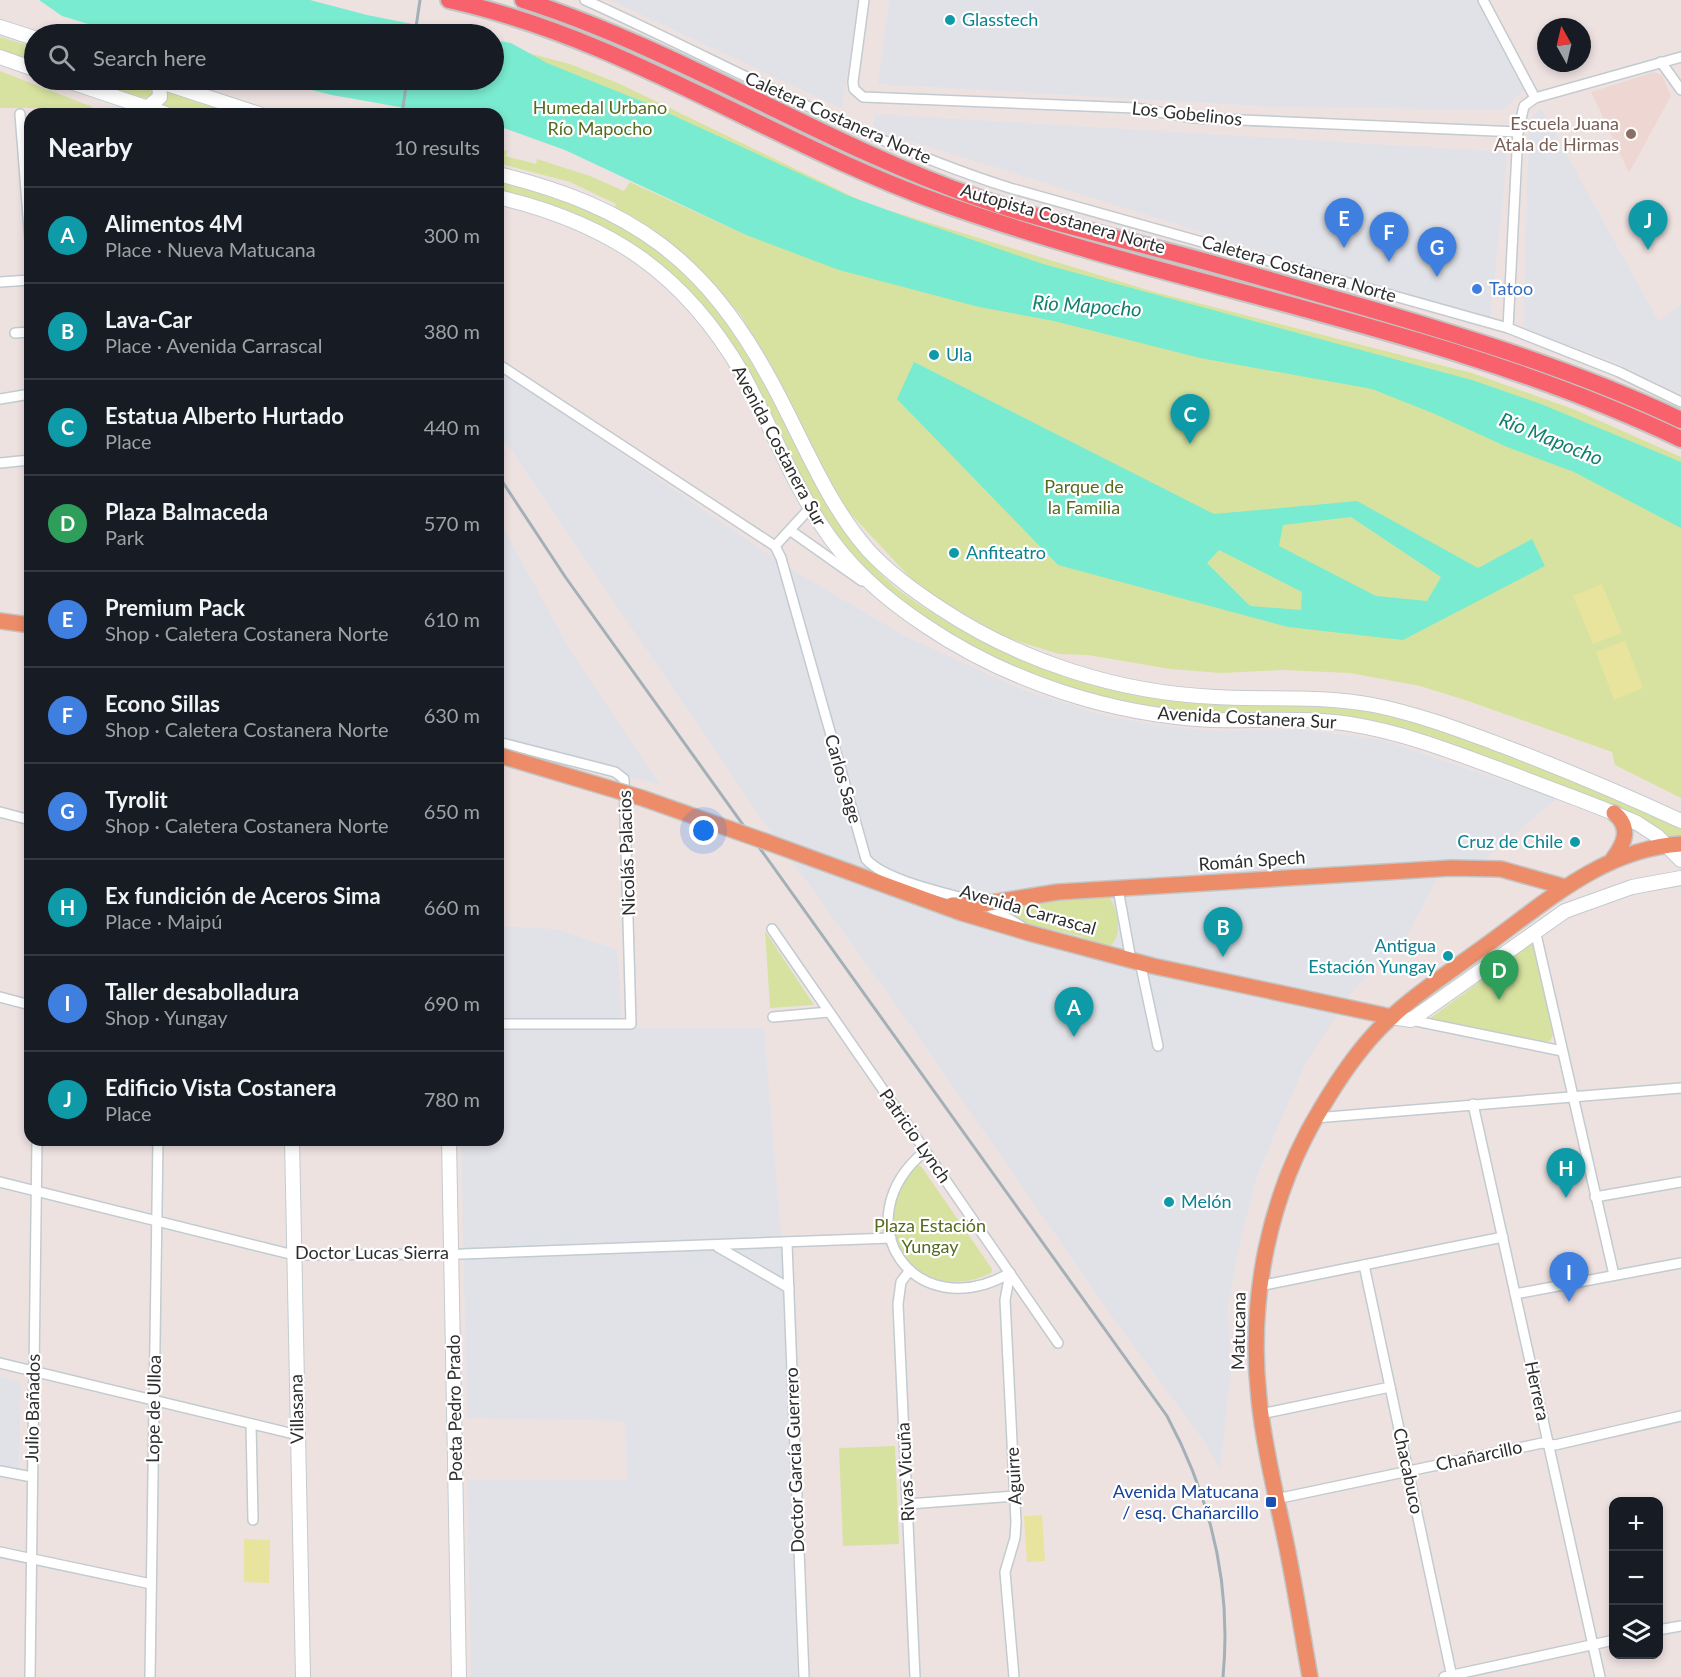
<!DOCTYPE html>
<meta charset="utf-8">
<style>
body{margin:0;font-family:Lato,sans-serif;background:#242831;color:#f1f3f6}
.controls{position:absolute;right:18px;bottom:18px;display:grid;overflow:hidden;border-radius:12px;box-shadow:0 3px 9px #0003}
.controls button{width:54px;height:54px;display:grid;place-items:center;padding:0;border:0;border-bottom:2px solid #363941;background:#171b24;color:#f1f3f6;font:30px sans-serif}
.compass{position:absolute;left:1537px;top:18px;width:54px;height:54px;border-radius:50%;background:#171b24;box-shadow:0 3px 9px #0003;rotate:352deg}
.you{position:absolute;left:704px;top:831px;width:21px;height:21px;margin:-15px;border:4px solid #fff;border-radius:50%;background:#1a73e8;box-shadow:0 0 0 9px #1a73e833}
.badge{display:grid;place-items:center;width:39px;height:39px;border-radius:50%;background:#d93025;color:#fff;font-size:20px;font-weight:700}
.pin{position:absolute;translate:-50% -50px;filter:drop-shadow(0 2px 3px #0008)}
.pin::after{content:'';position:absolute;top:32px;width:21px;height:18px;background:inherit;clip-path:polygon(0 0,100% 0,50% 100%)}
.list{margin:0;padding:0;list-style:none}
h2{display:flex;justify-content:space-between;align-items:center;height:78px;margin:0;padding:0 24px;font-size:26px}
h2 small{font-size:20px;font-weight:400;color:#9ea1a6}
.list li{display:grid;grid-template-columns:39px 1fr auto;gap:18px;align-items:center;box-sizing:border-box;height:96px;padding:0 24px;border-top:2px solid #363941}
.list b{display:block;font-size:22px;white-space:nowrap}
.list p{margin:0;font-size:20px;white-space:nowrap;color:#9ea1a6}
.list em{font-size:20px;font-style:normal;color:#9ea1a6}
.icon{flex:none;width:33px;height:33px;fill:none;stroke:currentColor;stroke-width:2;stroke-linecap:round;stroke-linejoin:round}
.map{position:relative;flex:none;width:1681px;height:1677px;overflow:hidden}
.search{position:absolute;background:#171b24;box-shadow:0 3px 9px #0003;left:24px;top:24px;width:480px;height:66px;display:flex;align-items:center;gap:15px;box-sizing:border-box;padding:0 21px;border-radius:33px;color:#9ea1a6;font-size:22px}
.panel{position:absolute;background:#171b24;box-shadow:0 3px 9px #0003;left:24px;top:108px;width:480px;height:1038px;border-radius:18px}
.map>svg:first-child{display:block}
</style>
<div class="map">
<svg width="1681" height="1677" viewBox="0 0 1681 1677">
<rect width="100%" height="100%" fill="#eee2e1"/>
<g fill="#e1e2e7">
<polygon points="610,0 858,0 842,109"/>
<polygon points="889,0 1479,0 1526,87 1504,110 1275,107 878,84"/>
<polygon points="1541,108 1659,322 1681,304 1681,394 1608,359 1523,330 1529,120"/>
<polygon points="875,114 1508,152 1490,322 872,129"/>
<polygon points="498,369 781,563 905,636 1023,690 1106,716 1156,725 1209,731 1306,730 1382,740 1556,799 1484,860 1446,862 1403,943 1354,989 1305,1064 1258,1173 1240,1242 1228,1304 1231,1374 1220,1470 1204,1441 1113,1318 908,1022 760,817 498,431"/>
<polygon points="498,518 569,648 661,785 498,743"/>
<polygon points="498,926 557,929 618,950 622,1028 764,1028 781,1232 797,1677 471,1677 467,1480 627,1480 625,1421 467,1418 461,1140 498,1140"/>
<polygon points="0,1376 21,1382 19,1469 0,1465"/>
</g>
<polygon fill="#eed7d2" points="1654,72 1662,75 1671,96 1629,173 1591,92"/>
<g fill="#d7e2a0">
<polygon points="0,37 34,47 34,63 0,52"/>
<polygon points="494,44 570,64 620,84 868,204 1151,291 1472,373 1573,409 1681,457 1681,798 1615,765 1612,752 1465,700 1420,686 1377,678 1350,673 1283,670 1221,673 1170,669 1088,655 1059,654 1004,637 919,587 846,509 832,489 778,379 740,314 697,269 614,209 616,204 570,182 498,163 500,149 508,151 505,156 536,164 537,159 590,176 624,191 630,182 746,235 857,274 498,114 494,80"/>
<polygon points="0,71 90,106 103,114 51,114 50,108 0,108"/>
<polygon points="84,80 146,80 150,81 154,90 152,96 144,98"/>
<polygon points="165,88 240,114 177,114 160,108"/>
<path d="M498 178C659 216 721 294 791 437 820 496 853 558 908 597 994 656 1091 694 1194 702 1237 706 1280 705 1323 707 1340 708 1357 707 1373 711 1423 721 1469 740 1516 759 1571 781 1627 803 1681 828V839L1670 840 1377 724 1223 717 1145 709 1016 673 961 644 880 590 814 510 741 366 665 270 607 228 565 209 498 192Z"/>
<path d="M1108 895C1118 907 1125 942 1106 948L1086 943 1083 937 1051 929 1046 932 1010 915 1009 911 1020 903Z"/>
<polygon points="765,931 814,1005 770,1008"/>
<polygon points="1533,943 1553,1035 1550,1041 1540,1042 1429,1019"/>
<path d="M917 1165 921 1166 992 1269 991 1273C944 1297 889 1269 891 1213 892 1194 905 1179 917 1165Z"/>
<polygon points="895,1446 899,1544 843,1546 839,1448"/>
</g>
<g fill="#e8e39d">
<polygon points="1602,584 1622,633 1593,644 1573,596"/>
<polygon points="1625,641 1643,688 1614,700 1596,652"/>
<polygon points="1042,1515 1045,1561 1027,1562 1024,1516"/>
<polygon points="244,1539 270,1540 269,1583 244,1582"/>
</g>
<g fill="#79ebd0" fill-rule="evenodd">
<polygon points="39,0 310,0 367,15 463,34 121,34 62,16"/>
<polygon points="494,40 511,43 547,63 646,103 849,196 912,219 1043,264 1472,380 1541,404 1681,462 1681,528 1574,472 1507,447 1435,414 1372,389 1200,358 1054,321 979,307 839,270 746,235 565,150 498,126 498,114 439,114 332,95 271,80 494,80"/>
<path d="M914 362 1214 514 1357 501 1478 568 1532 539 1545 566 1403 640 1288 627 1058 565 897 399ZM1351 517 1441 577 1427 601 1376 596 1279 546 1283 525ZM1219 550 1302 592 1301 610 1250 606 1207 563Z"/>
</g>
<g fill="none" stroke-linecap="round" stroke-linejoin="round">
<g stroke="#c2cbcf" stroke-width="12">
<g id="street">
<path d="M585 0C727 64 862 141 1010 188L1508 328 1619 372 1681 402"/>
<polyline points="864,0 853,82 854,89 863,97 1135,108 1194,118 1518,132"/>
<polyline points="1483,0 1535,98"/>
<polyline points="1661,62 1681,90"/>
<polyline points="20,114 30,242"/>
<polyline points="0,282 30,280"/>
<polyline points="1508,328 1518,132 1524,106 1535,98 1681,57"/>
<polyline points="15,333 30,332"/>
<path d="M498 364 775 546 781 558 866 859C884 880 944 893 971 900"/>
<polyline points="0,399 30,394"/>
<polyline points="0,463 30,460"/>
<polyline points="791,531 862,581"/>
<polyline points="775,546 810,508"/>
<polyline points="498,742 615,772 624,779 631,1024 498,1024"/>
<polyline points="0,812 30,820"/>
<polyline points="1118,889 1131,960"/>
<polyline points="984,904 1021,926"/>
<polyline points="772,929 1058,1343"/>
<polyline points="1535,930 1614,1275"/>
<polyline points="1140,962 1158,1046"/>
<polyline points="0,997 30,1005"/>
<polyline points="773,1017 829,1012"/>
<polyline points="1411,1020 1562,1051"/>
<polyline points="1473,1104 1600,1677"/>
<polyline points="1315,1118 1681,1088"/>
<path d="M925 1151C841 1221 914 1328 1010 1273"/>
<polyline points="0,1182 294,1255 462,1254 891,1238"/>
<polyline points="1595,1197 1681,1182"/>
<polyline points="787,1244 804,1677"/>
<polyline points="718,1247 789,1288"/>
<polyline points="1364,1265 1452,1677"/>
<polyline points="910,1270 901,1282 898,1304 915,1677"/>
<polyline points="1010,1273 1005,1300 1016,1522 1015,1538 1005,1572 1014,1677"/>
<polyline points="1259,1286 1503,1237"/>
<polyline points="1515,1294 1681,1263"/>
<polyline points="0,1363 298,1435"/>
<polyline points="1261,1414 1390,1387"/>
<polyline points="251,1424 253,1520"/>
<polyline points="0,1471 32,1477"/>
<polyline points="1276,1499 1542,1443 1555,1445 1681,1416"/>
<polyline points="908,1504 1015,1496"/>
<polyline points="0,1552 151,1584"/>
<polyline points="1658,1630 1681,1626"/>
<polyline points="30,1677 37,1140"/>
<polyline points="150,1677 158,1140"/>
<polyline points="1444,1677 1614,1640"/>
</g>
</g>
<g stroke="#c2cbcf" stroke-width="16">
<g id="secondary">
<polyline points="0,27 34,38"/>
<polyline points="0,57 34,69"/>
<polyline points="65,80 166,114"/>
<polyline points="155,80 259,114"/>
<polyline points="147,108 160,97 159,81"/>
<path d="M498 174C633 207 706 260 772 383 802 438 826 502 868 550 889 573 914 591 940 608 1021 662 1120 693 1216 697 1269 700 1322 695 1373 705 1418 714 1460 730 1503 746 1563 769 1623 794 1681 821"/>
<path d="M498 197C609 223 684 273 742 373 770 423 790 479 822 526 849 568 885 599 926 626 1009 682 1112 715 1212 720 1258 721 1304 717 1350 724 1407 733 1461 755 1515 775 1555 791 1597 805 1637 823L1657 836 1681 860"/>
<polyline points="1392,1017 1411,1020 1565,911 1632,887 1681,878"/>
<polyline points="292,1140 303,1677"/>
<polyline points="449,1140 459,1677"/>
</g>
</g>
<g stroke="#c4c4c4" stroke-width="18">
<g id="primary">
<polyline points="0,621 30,625"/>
<polyline points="767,842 962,913 1029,933 1153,966 1392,1017"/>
<path d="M1613 859C1624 844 1632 828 1614 813"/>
<polyline points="952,905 983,904 1058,892 1451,868 1501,869 1565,887"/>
<path d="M1310 1677C1302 1632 1295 1587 1286 1543 1276 1495 1264 1447 1259 1399 1248 1298 1269 1193 1322 1107 1338 1080 1356 1053 1378 1030 1409 998 1448 973 1485 946 1546 902 1603 849 1681 844"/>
</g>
</g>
<g stroke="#c4c4c4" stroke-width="20">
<g id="highway">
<path d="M449 0C625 39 773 143 941 203 1186 290 1446 327 1681 439"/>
<path d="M523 0C680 50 821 143 978 198 1044 221 1113 237 1181 255 1241 271 1300 289 1360 306 1470 338 1577 371 1681 420"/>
</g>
</g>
<use href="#street" stroke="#fff" stroke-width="9"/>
<use href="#secondary" stroke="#fff" stroke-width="14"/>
<use href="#primary" stroke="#ec8c68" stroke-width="15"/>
<use href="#highway" stroke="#f8626c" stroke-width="16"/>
<g stroke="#a3b0b7" stroke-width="3">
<polyline points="415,34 420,0"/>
<polyline points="402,114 407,80"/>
<path d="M498 475 566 578 1167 1416C1211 1498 1232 1583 1223 1677"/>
</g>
<g stroke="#c4c4c4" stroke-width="18" stroke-linecap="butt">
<polyline id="primary-bridge" points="498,755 642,798 767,842"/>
</g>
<use href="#primary-bridge" stroke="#ec8c68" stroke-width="15"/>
</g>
<g fill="#0f9aa8" stroke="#fff" stroke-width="2">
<circle cx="950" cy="20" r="6"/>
<circle cx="934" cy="355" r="6"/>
<circle cx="954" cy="553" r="6"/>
<circle cx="1575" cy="842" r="6"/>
<circle cx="1448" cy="956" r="6"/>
<circle cx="1169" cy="1202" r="6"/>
</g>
<circle fill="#8d6e63" stroke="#fff" stroke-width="2" cx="1631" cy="134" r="6"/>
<circle fill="#3f7fe0" stroke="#fff" stroke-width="2" cx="1477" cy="289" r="6"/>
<rect fill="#1a4fb4" stroke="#fff" stroke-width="2" x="1265" y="1496" width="12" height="12" rx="3"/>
<g text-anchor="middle" stroke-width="4.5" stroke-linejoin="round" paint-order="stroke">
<g font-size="18" fill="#0d838f" stroke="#fff" text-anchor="start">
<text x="962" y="26">Glasstech</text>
<text x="946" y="361">Ula</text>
<text x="966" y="559">Anfiteatro</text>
<text x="1563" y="848" text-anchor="end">Cruz de Chile</text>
<text x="1436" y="952" text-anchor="end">Antigua<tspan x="1436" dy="21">Estación Yungay</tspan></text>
<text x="1181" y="1208">Melón</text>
</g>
<g font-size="18" fill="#546a1e" stroke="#fff">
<text x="600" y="114">Humedal Urbano<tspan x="600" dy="21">Río Mapocho</tspan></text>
<text x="1084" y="493">Parque de<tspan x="1084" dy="21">la Familia</tspan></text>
<text x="930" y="1232">Plaza Estación<tspan x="930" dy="21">Yungay</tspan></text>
</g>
<g font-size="18" fill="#2e2e2e" stroke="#fff">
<text transform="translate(1187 114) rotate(6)" y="6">Los Gobelinos</text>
<text transform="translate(838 118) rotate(24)" y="6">Caletera Costanera Norte</text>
<text transform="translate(1063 219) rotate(16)" y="6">Autopista Costanera Norte</text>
<text transform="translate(1299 269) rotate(16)" y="6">Caletera Costanera Norte</text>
<text transform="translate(779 446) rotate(62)" y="6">Avenida Costanera Sur</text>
<text transform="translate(1247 718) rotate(3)" y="6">Avenida Costanera Sur</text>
<text transform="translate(843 779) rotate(74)" y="6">Carlos Sage</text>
<text transform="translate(627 853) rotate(-92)" y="6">Nicolás Palacios</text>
<text transform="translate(1252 861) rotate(-4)" y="6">Román Spech</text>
<text transform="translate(1028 910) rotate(16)" y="6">Avenida Carrascal</text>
<text transform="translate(915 1136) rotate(55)" y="6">Patricio Lynch</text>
<text x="372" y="1259">Doctor Lucas Sierra</text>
<text transform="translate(1239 1331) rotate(-89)" y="6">Matucana</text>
<text transform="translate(1537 1391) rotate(78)" y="6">Herrera</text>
<text transform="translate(33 1408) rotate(-89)" y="6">Julio Bañados</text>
<text transform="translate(455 1408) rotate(-91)" y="6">Poeta Pedro Prado</text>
<text transform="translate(154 1409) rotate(-89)" y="6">Lope de Ulloa</text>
<text transform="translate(297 1409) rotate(-91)" y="6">Villasana</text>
<text transform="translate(1479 1456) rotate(-12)" y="6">Chañarcillo</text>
<text transform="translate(795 1460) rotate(-92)" y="6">Doctor García Guerrero</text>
<text transform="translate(1408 1471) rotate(78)" y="6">Chacabuco</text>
<text transform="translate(906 1472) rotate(-93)" y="6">Rivas Vicuña</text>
<text transform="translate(1014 1476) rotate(-93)" y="6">Aguirre</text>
</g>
<g font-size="18" fill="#785e54" stroke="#fff" text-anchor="end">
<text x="1619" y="130">Escuela Juana<tspan x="1619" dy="21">Atala de Hirmas</tspan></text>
</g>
<g font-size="18" fill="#366cbe" stroke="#fff" text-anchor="start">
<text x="1489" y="295">Tatoo</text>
</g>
<g font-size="18" fill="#164399" stroke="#fff" text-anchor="end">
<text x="1259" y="1498">Avenida Matucana<tspan x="1259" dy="21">/ esq. Chañarcillo</tspan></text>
</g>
<g font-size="20" font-style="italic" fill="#13806f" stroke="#fff">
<text transform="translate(1087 306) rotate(4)" y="7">Río Mapocho</text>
<text transform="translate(1551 439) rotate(22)" y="7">Río Mapocho</text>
</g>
</g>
</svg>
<div class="controls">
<button>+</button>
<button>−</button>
<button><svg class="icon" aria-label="layers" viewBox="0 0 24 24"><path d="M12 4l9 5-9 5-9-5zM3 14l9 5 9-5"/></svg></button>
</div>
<svg class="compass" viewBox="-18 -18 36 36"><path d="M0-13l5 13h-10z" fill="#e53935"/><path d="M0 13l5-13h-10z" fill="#9ea1a6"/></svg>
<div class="you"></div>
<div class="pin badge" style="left:1074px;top:1037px;background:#0f9aa8">A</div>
<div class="pin badge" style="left:1223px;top:957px;background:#0f9aa8">B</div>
<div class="pin badge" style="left:1190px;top:444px;background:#0f9aa8">C</div>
<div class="pin badge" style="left:1499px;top:1000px;background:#2e9e5b">D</div>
<div class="pin badge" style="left:1344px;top:248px;background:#3f7fe0">E</div>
<div class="pin badge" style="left:1389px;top:262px;background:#3f7fe0">F</div>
<div class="pin badge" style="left:1437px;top:277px;background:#3f7fe0">G</div>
<div class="pin badge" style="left:1566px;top:1198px;background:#0f9aa8">H</div>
<div class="pin badge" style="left:1569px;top:1302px;background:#3f7fe0">I</div>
<div class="pin badge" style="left:1648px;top:250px;background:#0f9aa8">J</div>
<div class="search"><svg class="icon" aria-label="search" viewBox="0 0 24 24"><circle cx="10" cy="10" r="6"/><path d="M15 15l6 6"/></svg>Search here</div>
<section class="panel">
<h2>Nearby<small>10 results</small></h2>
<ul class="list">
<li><span class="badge" style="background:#0f9aa8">A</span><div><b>Alimentos 4M</b><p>Place · Nueva Matucana</p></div><em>300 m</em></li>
<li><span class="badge" style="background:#0f9aa8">B</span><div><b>Lava-Car</b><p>Place · Avenida Carrascal</p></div><em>380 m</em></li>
<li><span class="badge" style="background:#0f9aa8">C</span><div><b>Estatua Alberto Hurtado</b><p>Place</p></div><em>440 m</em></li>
<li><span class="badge" style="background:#2e9e5b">D</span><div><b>Plaza Balmaceda</b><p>Park</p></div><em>570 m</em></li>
<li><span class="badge" style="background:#3f7fe0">E</span><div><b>Premium Pack</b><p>Shop · Caletera Costanera Norte</p></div><em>610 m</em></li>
<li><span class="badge" style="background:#3f7fe0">F</span><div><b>Econo Sillas</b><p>Shop · Caletera Costanera Norte</p></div><em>630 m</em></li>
<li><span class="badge" style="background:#3f7fe0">G</span><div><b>Tyrolit</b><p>Shop · Caletera Costanera Norte</p></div><em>650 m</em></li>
<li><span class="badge" style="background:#0f9aa8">H</span><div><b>Ex fundición de Aceros Sima</b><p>Place · Maipú</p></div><em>660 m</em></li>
<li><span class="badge" style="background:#3f7fe0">I</span><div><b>Taller desabolladura</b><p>Shop · Yungay</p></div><em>690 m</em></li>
<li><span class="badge" style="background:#0f9aa8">J</span><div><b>Edificio Vista Costanera</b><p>Place</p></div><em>780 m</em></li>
</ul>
</section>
</div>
